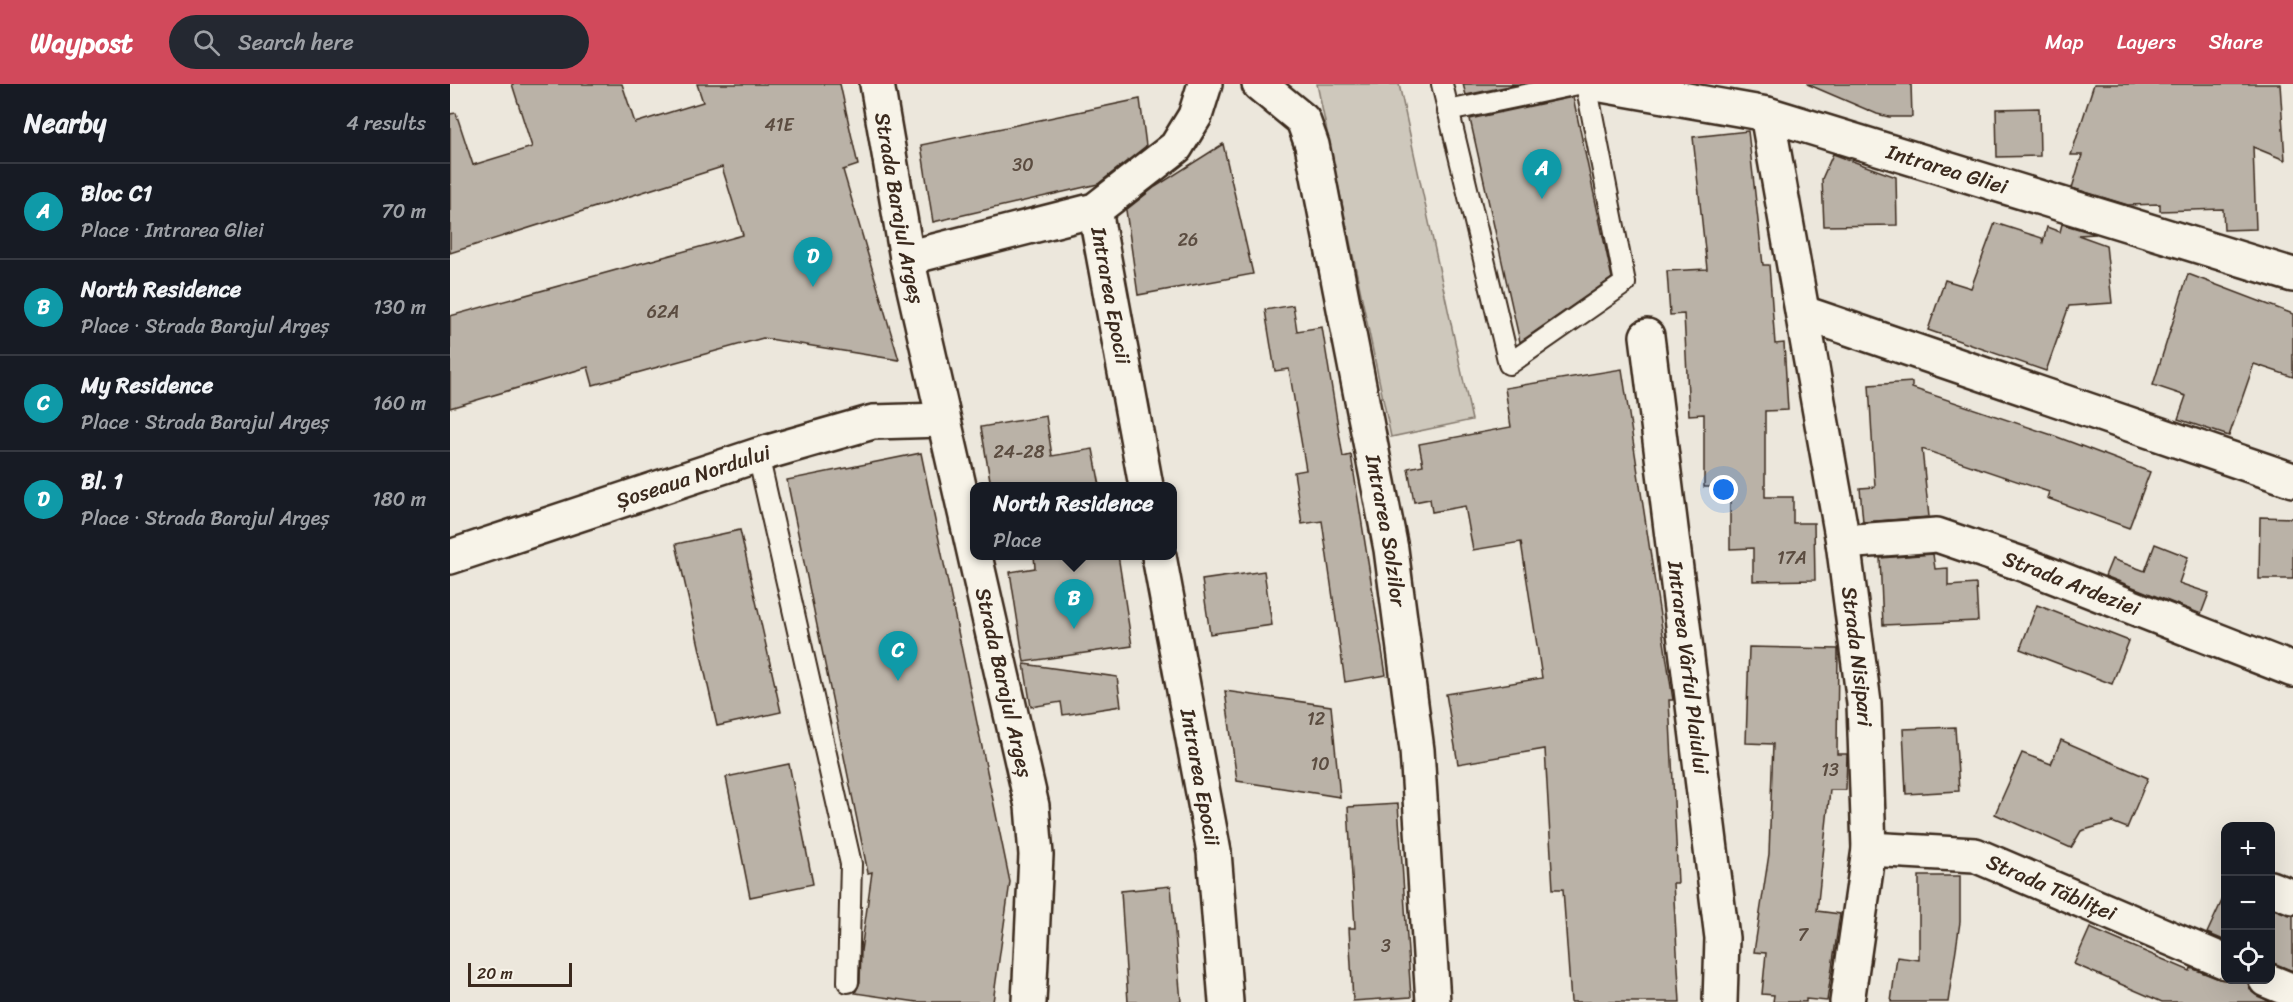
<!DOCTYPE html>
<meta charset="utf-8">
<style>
body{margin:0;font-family:Sriracha,sans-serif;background:#242831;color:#f1f3f6}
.controls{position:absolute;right:18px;bottom:18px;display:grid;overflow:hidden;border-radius:12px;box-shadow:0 6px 24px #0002}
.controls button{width:54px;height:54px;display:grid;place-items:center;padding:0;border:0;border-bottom:2px solid #363941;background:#171b24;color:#f1f3f6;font:30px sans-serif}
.scale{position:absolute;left:18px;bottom:15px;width:104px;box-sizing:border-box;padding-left:6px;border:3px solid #3b2a1e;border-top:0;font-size:16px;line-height:21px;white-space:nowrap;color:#3b2a1e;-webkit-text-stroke:4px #f7f3e8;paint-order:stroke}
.you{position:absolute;left:1274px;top:406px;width:21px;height:21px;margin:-15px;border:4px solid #fff;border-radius:50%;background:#1a73e8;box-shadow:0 0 0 9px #1a73e833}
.badge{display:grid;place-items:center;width:39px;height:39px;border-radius:50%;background:#d1495b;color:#fff;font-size:20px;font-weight:700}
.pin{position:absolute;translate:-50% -50px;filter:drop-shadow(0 2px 3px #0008)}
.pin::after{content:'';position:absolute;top:32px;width:21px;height:18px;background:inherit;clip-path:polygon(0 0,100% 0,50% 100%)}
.popup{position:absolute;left:520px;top:398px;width:207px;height:78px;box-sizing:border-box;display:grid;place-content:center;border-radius:12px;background:#171b24;filter:drop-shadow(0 2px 4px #0005);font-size:20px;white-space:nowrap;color:#9ea1a6}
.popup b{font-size:22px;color:#f1f3f6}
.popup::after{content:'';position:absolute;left:50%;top:100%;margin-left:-12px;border:12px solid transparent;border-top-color:#171b24}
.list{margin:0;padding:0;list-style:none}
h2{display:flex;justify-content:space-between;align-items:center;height:78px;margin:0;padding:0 24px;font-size:26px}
h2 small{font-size:20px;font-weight:400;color:#9ea1a6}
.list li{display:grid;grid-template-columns:39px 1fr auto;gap:18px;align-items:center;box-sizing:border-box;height:96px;padding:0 24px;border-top:2px solid #363941}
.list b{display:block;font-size:22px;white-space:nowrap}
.list p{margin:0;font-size:20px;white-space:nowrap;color:#9ea1a6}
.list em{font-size:20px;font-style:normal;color:#9ea1a6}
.icon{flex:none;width:33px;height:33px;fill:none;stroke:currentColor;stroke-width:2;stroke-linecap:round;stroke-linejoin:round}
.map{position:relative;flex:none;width:1843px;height:918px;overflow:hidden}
header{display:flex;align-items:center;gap:36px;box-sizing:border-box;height:84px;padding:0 30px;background:#d1495b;color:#fff}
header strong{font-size:28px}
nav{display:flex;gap:33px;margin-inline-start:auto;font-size:21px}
.search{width:420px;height:54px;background:#242831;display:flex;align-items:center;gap:15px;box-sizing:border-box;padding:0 21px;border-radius:33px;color:#9ea1a6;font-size:22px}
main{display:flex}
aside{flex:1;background:#171b24}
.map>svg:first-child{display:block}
</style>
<header>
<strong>Waypost</strong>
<div class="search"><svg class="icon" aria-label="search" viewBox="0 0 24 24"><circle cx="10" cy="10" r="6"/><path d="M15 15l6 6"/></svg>Search here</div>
<nav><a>Map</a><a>Layers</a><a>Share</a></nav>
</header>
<main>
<aside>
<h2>Nearby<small>4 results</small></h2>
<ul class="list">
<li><span class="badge" style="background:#0f9aa8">A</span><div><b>Bloc C1</b><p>Place · Intrarea Gliei</p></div><em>70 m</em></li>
<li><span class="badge" style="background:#0f9aa8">B</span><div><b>North Residence</b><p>Place · Strada Barajul Argeș</p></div><em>130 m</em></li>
<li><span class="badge" style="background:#0f9aa8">C</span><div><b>My Residence</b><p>Place · Strada Barajul Argeș</p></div><em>160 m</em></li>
<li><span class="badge" style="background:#0f9aa8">D</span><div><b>Bl. 1</b><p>Place · Strada Barajul Argeș</p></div><em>180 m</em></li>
</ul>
</aside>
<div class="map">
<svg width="1843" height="918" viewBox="0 0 1843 918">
<rect width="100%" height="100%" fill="#ece7dc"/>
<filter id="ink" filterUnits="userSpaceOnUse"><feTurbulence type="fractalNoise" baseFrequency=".0167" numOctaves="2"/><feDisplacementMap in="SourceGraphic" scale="12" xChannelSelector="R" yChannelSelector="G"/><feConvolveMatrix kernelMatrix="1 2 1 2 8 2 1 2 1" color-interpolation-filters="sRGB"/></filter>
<g filter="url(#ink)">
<polygon fill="#cec8bc" stroke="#84796d" stroke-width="1.5" points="867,0 949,0 1022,336 941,353"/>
<g fill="#bab2a7" stroke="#3b2a1e" stroke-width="1.5">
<polygon points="62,0 172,0 185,39 253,18 247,0 390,0 408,81 393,86 449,276 313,254 143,301 138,283 0,324 0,232 293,151 272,83 0,169 0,30 6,29 23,81 82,63"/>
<polygon points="1013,0 1069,0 1016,11"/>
<polygon points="1357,0 1461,0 1462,33 1439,33 1427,30"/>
<polygon points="1644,0 1830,0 1835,76 1803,63 1806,145 1774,146 1773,125 1710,127 1710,120 1678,121 1622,104 1632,71 1621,71"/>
<polygon points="1123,13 1162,194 1070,258 1020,35"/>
<polygon points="690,15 696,62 648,100 483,138 471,61"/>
<polygon points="1589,24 1590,72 1547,73 1546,25"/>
<polygon points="1298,47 1313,181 1319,181 1325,260 1334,259 1338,326 1315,327 1315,413 1343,413 1343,439 1364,439 1365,496 1303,497 1303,464 1280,465 1280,403 1254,403 1254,330 1239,331 1234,230 1220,231 1217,187 1257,185 1243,53"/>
<polygon points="773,60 803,190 688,211 676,126 705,103"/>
<polygon points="1383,70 1446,93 1447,141 1374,142 1372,95"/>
<polygon points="1545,139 1592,154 1593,158 1597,143 1610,148 1612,140 1646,150 1628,151 1656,161 1662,219 1619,222 1596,287 1478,246 1495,196 1521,204"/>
<polygon points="1738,190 1843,230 1843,293 1804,280 1779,352 1728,335 1736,312 1703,301"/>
<polygon points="843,221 847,247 872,243 893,373 901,371 936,591 895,598 872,437 852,440 844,388 856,386 839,285 825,287 815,226"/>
<polygon points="1172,285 1223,616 1219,616 1228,799 1223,799 1230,918 1121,918 1113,805 1103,805 1095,665 1008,680 996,610 1092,594 1071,458 1023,466 1015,422 982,428 980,415 964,418 958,384 973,381 969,360 1061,343 1055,304"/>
<polygon points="1462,298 1462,304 1602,351 1700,388 1679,444 1597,414 1599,408 1472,365 1479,433 1413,438 1410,404 1425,403 1419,301"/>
<polygon points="596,332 602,372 643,365 650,402 541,402 531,343"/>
<polygon points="471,369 560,798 543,918 467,918 405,909 410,898 411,867 422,788 418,789 337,396"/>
<polygon points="1810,433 1843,434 1843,495 1809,495"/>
<polygon points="290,446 331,628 267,642 226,460"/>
<polygon points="1705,460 1738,473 1729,499 1759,509 1751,530 1655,492 1662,475 1695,487"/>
<polygon points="1483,470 1485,485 1498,484 1498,502 1526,500 1528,537 1433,541 1430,474"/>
<polygon points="584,471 668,471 682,562 574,578 560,488 585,484"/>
<polygon points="814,487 822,541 760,550 752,496"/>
<polygon points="1587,521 1679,557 1662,600 1570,565"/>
<polygon points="1299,563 1388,565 1387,670 1397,670 1396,706 1380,706 1367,827 1390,830 1377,917 1356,915 1356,918 1323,918 1324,911 1312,910 1316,869 1304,868 1319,770 1323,660 1296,659"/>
<polygon points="574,580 667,593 671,622 613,631 611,618 581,623"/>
<polygon points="775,607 881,622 890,713 787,697"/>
<polygon points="1505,643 1509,707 1456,710 1453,645"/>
<polygon points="1611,656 1698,694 1677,744 1662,738 1631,747 1621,764 1545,730 1572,669 1601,680"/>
<polygon points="339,680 363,800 300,813 276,693"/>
<polygon points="948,720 961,913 903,917 899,844 905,844 898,723"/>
<polygon points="1469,792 1510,792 1510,838 1498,918 1441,918 1447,873 1469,876"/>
<polygon points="721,802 731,918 678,918 671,807"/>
<polygon points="1776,808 1776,857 1757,849"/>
<polygon points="1821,824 1843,831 1843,887 1821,878"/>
<polygon points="1640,844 1740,887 1741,884 1769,895 1798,896 1802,908 1820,918 1712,918 1624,880"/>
</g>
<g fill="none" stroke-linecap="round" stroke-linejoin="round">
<g stroke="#3b2a1e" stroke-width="24">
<g id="service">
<polyline points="992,0 1059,280 1175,199 1136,0"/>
<polyline points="998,27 1128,0"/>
<polyline points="308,371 401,780 398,898"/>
</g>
</g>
<g stroke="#3b2a1e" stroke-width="38">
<g id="minor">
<path id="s1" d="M427 0 457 174 582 722 586 771 579 918"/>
<path id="s2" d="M809 0 853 36 862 61 941 465 967 666 983 918"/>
<path id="s3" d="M1146 0 1317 30 1843 191"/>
<path id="s4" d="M1317 30 1393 458 1414 619 1419 765 1397 918"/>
<path id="s5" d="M645 126 696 402"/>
<polyline points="457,174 645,126 726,63 745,32 755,0"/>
<polyline points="1354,229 1843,396"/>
<path id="s6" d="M1197 252 1272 854 1270 918"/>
<path id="s7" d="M1393 458 1487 451 1575 481 1843 586"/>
<path id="s8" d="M709 472 764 768 776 918"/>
<path id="s9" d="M0 473 308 371 423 338 493 336"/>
<path id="s10" d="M1419 765 1525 771 1776 878"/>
<polyline points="1820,804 1843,813"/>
<polyline points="1816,896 1843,907"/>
</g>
</g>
<use href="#service" stroke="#f7f3e8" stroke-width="20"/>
<use href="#minor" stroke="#f7f3e8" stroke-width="33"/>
</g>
</g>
<g text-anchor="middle" stroke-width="4.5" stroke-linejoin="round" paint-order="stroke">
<g font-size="18" fill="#5b4c40">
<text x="329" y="47">41E</text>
<text x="573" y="87">30</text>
<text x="738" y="162">26</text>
<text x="213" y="234">62A</text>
<text x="569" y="374">24-28</text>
<text x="1342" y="480">17A</text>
<text x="866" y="641">12</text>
<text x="870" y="686">10</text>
<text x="1380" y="692">13</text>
<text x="1353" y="857">7</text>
<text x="936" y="868">3</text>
</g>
<g font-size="21" fill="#3b2a1e" stroke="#f7f3e8">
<text dy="7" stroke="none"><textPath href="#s3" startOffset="362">Intrarea Gliei</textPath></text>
<text dy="7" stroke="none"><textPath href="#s1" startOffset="126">Strada Barajul Argeș</textPath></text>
<text dy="7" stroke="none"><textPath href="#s5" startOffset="87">Intrarea Epocii</textPath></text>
<text dy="7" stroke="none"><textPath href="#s9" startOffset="256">Șoseaua Nordului</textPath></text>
<text dy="7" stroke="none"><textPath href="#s2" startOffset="476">Intrarea Solzilor</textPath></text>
<text dy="7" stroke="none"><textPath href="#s7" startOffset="237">Strada Ardeziei</textPath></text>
<text dy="7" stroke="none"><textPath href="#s4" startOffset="550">Strada Nisipari</textPath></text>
<text dy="7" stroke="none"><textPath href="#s6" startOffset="334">Intrarea Vârful Plaiului</textPath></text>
<text dy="7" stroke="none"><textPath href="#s1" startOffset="612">Strada Barajul Argeș</textPath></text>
<text dy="7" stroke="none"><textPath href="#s8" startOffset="225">Intrarea Epocii</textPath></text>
<text dy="7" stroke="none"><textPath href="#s10" startOffset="189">Strada Tăbliței</textPath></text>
</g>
</g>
</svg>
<div class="controls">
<button>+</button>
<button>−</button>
<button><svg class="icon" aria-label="locate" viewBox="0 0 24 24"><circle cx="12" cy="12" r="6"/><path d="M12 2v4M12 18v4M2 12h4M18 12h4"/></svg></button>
</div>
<div class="scale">20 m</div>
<div class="you"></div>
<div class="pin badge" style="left:1092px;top:115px;background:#0f9aa8">A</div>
<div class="pin badge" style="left:624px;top:545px;background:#0f9aa8">B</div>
<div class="popup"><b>North Residence</b>Place</div>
<div class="pin badge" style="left:448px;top:597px;background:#0f9aa8">C</div>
<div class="pin badge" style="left:363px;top:203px;background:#0f9aa8">D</div>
</div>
</main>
